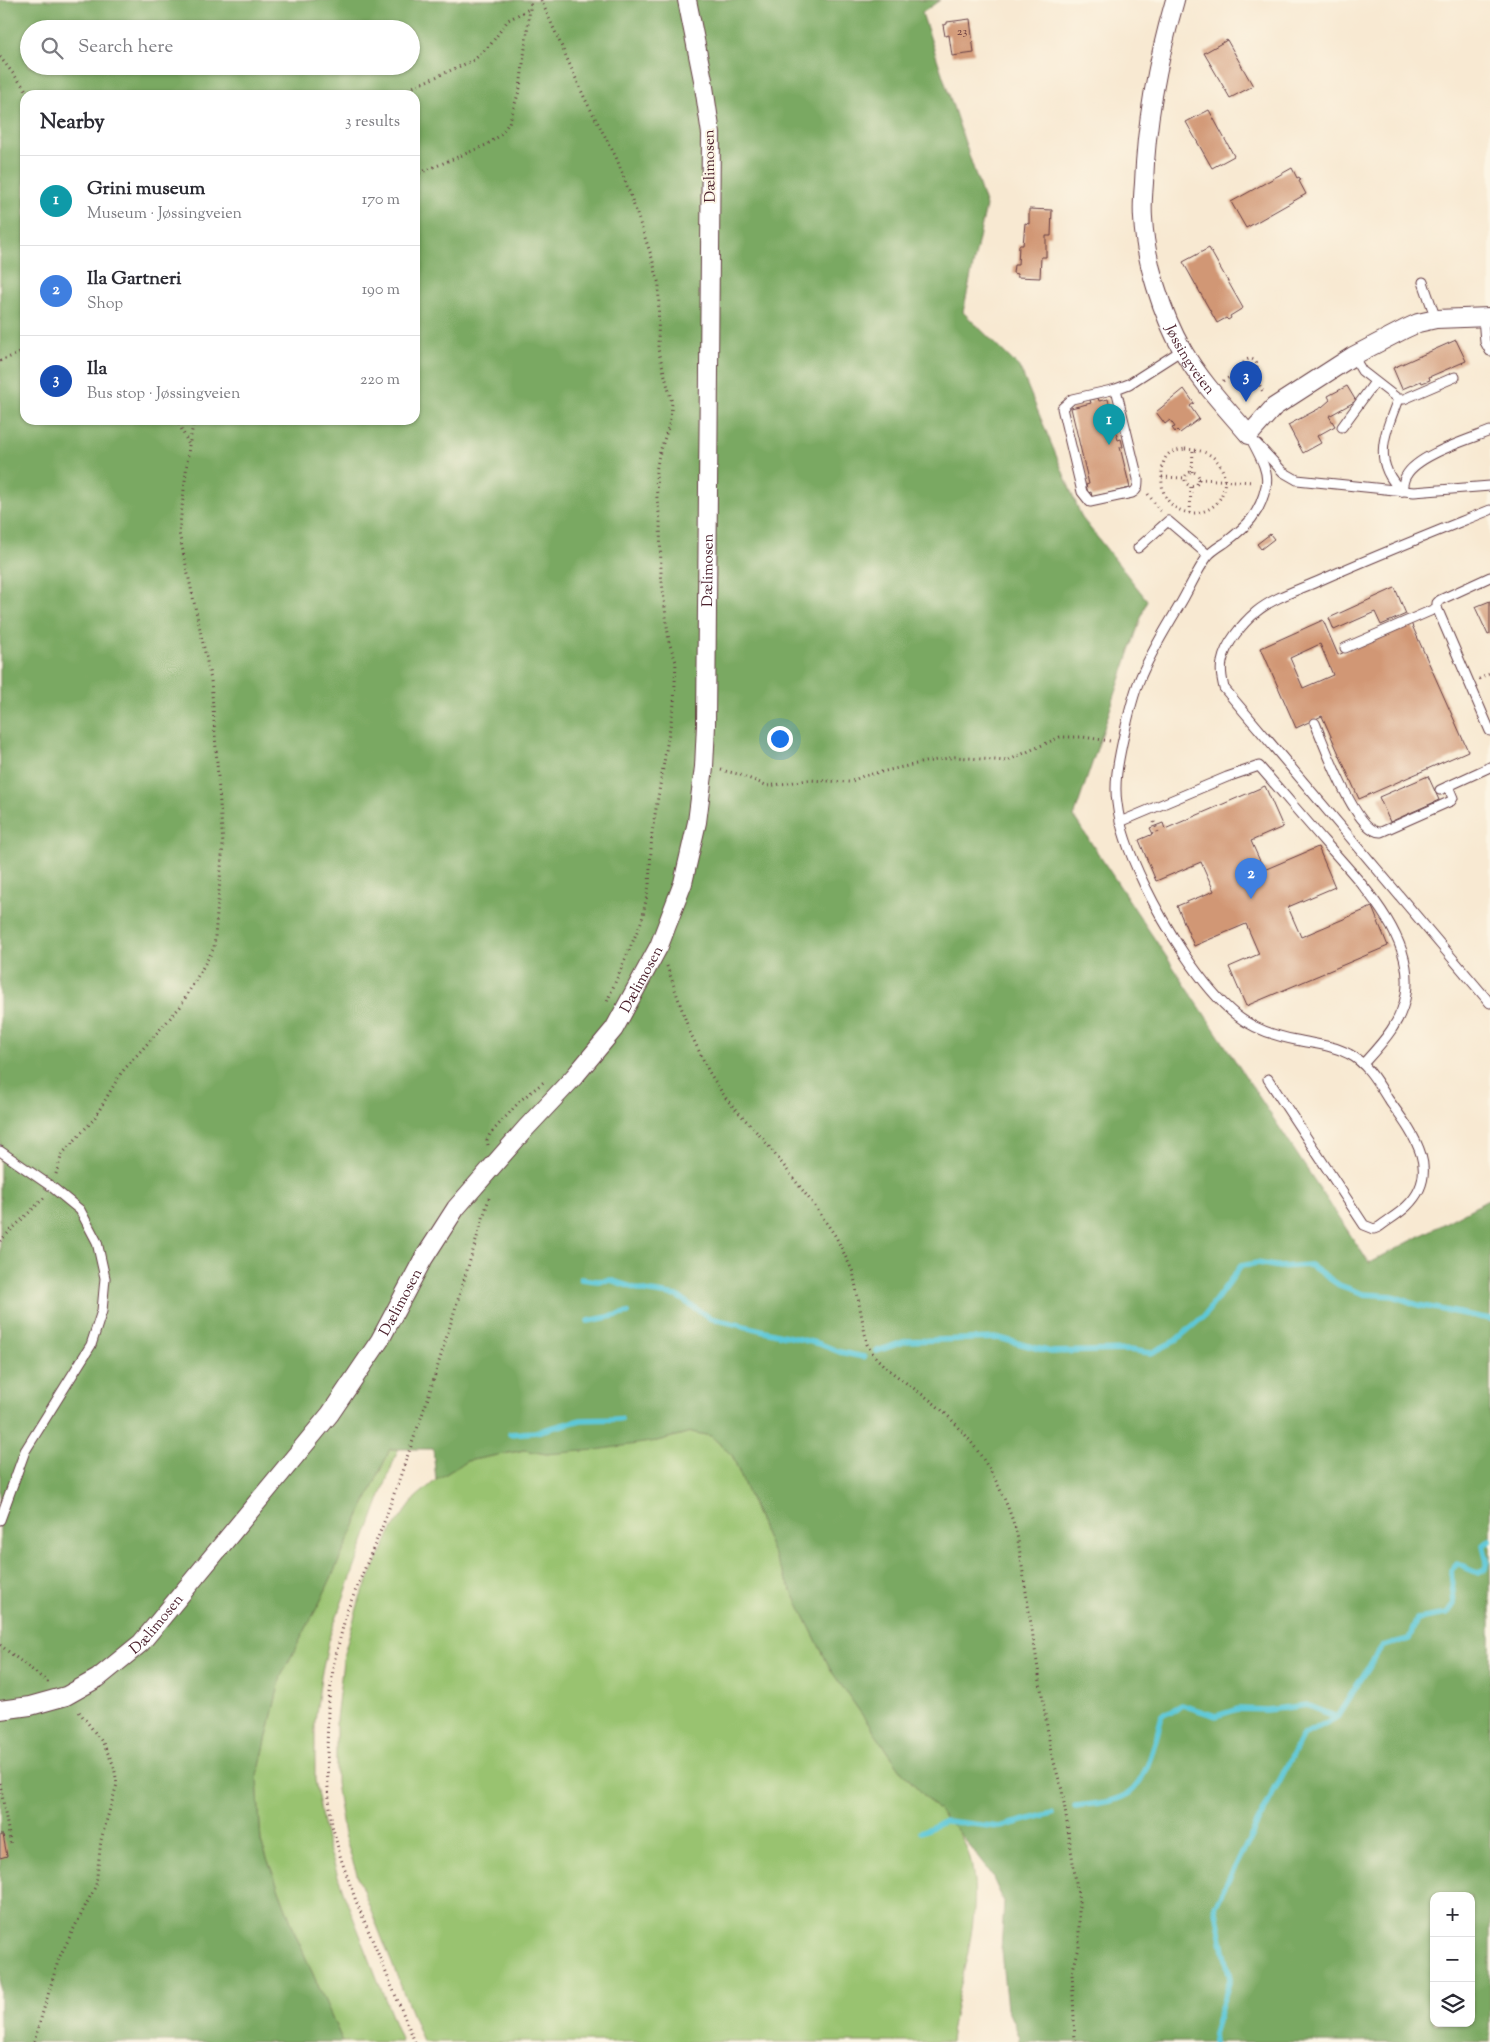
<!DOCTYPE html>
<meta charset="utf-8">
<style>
body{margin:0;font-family:"Sorts Mill Goudy",serif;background:#f2f2f3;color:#2b2b33}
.controls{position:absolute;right:15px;bottom:15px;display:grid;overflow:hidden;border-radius:10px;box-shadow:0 1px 4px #0004}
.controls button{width:45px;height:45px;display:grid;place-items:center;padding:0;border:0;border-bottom:1px solid #e1e1e2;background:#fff;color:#2b2b33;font:25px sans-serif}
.you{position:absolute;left:779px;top:738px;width:18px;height:18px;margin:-12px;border:4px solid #fff;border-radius:50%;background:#1a73e8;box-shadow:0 0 0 8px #1a73e833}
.badge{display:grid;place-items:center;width:32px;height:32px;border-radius:50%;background:#1f6fb2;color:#fff;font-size:16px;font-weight:700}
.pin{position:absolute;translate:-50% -41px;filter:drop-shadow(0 1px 2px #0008)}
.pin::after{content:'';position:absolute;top:26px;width:18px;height:15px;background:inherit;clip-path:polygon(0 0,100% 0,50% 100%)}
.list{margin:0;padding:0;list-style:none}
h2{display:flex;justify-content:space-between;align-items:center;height:65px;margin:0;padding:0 20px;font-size:21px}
h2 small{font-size:16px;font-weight:400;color:#7c7c81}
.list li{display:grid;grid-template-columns:32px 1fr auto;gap:15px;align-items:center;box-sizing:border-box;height:90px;padding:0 20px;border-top:1px solid #e1e1e2}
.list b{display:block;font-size:19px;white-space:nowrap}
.list p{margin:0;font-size:16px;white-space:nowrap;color:#7c7c81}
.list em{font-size:16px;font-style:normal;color:#7c7c81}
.icon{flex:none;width:28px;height:28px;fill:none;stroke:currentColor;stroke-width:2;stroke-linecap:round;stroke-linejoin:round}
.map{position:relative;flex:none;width:1490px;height:2042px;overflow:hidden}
.search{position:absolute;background:#fff;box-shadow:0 1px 4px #0004;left:20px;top:20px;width:400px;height:55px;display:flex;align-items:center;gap:12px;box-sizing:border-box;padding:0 18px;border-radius:28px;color:#7c7c81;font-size:19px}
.panel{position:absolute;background:#fff;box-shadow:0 1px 4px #0004;left:20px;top:90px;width:400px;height:335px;border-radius:15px}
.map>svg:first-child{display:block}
</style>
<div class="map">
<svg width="1490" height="2042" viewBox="0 0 1490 2042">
<rect width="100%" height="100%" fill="#fcf5e5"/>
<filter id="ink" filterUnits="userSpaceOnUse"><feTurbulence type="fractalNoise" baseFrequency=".02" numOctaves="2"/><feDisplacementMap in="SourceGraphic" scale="10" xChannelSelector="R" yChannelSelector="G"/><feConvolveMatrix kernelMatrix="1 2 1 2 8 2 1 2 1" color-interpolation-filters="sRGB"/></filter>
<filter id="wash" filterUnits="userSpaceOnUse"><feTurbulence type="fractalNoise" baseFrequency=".0096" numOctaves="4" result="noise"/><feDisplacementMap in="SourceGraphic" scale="20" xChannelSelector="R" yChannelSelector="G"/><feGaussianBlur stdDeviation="1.12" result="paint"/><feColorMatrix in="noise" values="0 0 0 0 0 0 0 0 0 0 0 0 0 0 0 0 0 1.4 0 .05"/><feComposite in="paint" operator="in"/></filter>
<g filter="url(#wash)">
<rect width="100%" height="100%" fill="#f8e9d2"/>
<g fill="#99c370" stroke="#72714e">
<path d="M691 1432 711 1436 732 1455 771 1549 832 1672 903 1773 957 1830C997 1890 957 1977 950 2042H423L359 1880 344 1835 336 1783V1719L344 1653 360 1598 393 1528 415 1498 436 1480 467 1461 525 1450 546 1454 657 1441Z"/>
<polygon points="390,1449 398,1449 330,1635 321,1677 315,1721 315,1780 326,1840 344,1894 402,2042 343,2042 297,1938 261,1842 257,1779 281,1676 321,1600"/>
</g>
<path fill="#7aa962" stroke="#626446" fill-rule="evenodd" d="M0 0H940L922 13 986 206 963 312 1020 368 1082 518 1147 600 1074 817 1369 1263 1490 1199V2042H1020V2037L1007 2009 1001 1951 1004 1902 990 1872 957 1830 903 1773 832 1672 771 1549 732 1455 711 1436 691 1432 657 1441 596 1450 546 1454 524 1450 467 1461 436 1480 433 1449H390L321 1600 281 1676 257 1779 261 1842 297 1938 343 2042H0ZM29 29H411V66H29ZM25 95H415V420H25ZM1434 1896H1471V2023H1434Z"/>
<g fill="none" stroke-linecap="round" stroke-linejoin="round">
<g stroke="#5dc8d8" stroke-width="5.5">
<polyline points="581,1279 597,1281 610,1280 644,1291 677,1296 710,1318 820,1344 840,1352 864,1357"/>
<polyline points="588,1321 628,1313"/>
<polyline points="877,1351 906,1341 999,1338 1051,1352 1129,1350 1151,1353 1175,1341 1204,1316 1241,1266 1257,1263 1280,1267 1310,1265 1339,1285 1364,1294 1393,1296 1418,1305 1490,1319"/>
<polyline points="510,1434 536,1432 581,1420 621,1419"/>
<path d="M1075 1806C1092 1804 1113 1803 1128 1794 1148 1781 1156 1737 1162 1716L1182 1705 1216 1716 1238 1709 1267 1710 1307 1705 1337 1717"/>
<polyline points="921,1832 946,1821 1000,1827 1052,1813"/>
<polyline points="1214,2042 1213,2034 1230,1979 1215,1906 1303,1735 1337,1717 1382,1646 1409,1639 1417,1619 1447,1614 1454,1604 1451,1570 1457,1564 1478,1573 1485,1570 1487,1561 1483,1545 1490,1541"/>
</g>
</g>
<g id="blocks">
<g fill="#d19775" fill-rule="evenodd">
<polygon points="970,19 974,53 952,56 949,35 945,36 943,25 947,24 947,22"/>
<polygon points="1227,40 1253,86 1230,98 1204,53"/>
<polygon points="1209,110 1234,156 1212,168 1186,122"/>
<polygon points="1292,168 1297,178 1299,177 1301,180 1299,181 1306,194 1246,228 1231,202"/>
<polygon points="1029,209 1052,210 1051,236 1046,236 1046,257 1041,257 1040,278 1017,277 1017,274 1013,273 1014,265 1018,265 1019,245 1023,245 1025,223 1029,224"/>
<polygon points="1209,248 1243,308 1230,316 1231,318 1228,320 1226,318 1217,323 1183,262"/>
<polygon points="1456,340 1466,361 1429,377 1430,380 1422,383 1421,381 1402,389 1393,368"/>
<polygon points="1347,386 1356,401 1329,416 1335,426 1317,436 1321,443 1303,453 1288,425 1322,407 1330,400 1328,396"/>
<polygon points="1184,389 1194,403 1190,406 1199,419 1180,433 1177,430 1175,432 1172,428 1175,427 1170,420 1165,424 1156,412"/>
<polygon points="1098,398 1099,401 1108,399 1118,440 1121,439 1123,447 1120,447 1130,488 1092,497 1091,492 1088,493 1086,485 1089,484 1071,408 1091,403 1090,400"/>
<polygon points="1270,534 1274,539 1261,549 1257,544"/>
<polygon points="1395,588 1406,614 1381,625 1375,612 1334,630 1329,618"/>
<polygon points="1490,601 1490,634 1488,635 1475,607"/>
<path d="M1323 620 1338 655 1411 623 1468 751 1359 799 1322 716 1296 728 1261 648ZM1320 644 1333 675 1303 688 1290 658Z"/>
<polygon points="1428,776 1439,800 1390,822 1379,797"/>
<polygon points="1265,786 1283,827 1251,841 1264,870 1318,847 1335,887 1288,907 1301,937 1372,907 1388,946 1246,1006 1229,967 1259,954 1246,924 1194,946 1177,906 1214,891 1201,862 1156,881 1139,840 1153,834 1150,828 1163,823 1165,829"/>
<polygon points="0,1835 3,1835 7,1856 0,1858"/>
</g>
</g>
</g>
<g filter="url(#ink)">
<use href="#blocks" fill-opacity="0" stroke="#643d44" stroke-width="1"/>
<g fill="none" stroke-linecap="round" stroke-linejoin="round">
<g stroke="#643d44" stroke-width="11">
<g id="service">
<polyline points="1423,282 1436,319"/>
<polyline points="1483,317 1485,342 1490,351"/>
<polyline points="1353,356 1362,371 1398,399 1404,399 1455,377"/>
<path d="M1116 389 1138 479C1138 486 1138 490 1132 493L1090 502 1082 492 1062 408 1072 399 1116 389 1129 384 1182 350"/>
<path d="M1398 399C1385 434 1371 462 1402 491"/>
<polyline points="1342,427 1375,382"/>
<path d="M1249 435C1256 450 1270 470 1266 486 1260 514 1247 526 1226 542 1220 546 1211 551 1207 557 1197 571 1190 587 1182 601 1167 627 1150 653 1139 681 1131 701 1127 722 1122 744 1118 763 1114 784 1117 803 1120 831 1132 859 1144 884 1164 925 1201 987 1236 1015 1252 1028 1276 1036 1296 1040 1314 1044 1333 1045 1349 1054 1367 1063 1378 1083 1388 1099 1410 1130 1444 1170 1407 1206 1399 1214 1388 1220 1379 1227L1374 1229 1364 1225 1268 1079"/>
<polyline points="1256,443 1283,472 1297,480 1414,492 1490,486"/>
<path d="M1402 491C1403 486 1403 480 1406 476 1417 455 1468 440 1490 431"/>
<path d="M1490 510C1433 533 1377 555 1321 580 1299 590 1274 597 1256 612 1243 623 1225 644 1222 662 1220 671 1222 679 1224 688L1490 1003"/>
<polyline points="1138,548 1168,521 1208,555"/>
<polyline points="1490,577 1440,600 1437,603 1437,608 1490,731"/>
<polyline points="1345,648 1437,608"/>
<path d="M1315 723C1324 744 1356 834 1381 832L1451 801 1453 798 1448 786"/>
<polyline points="1440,790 1490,767"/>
<path d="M1120 822 1227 777 1259 766C1281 791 1302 816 1324 841 1358 880 1416 937 1406 994 1402 1022 1382 1043 1363 1064"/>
<polyline points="0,1151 52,1187 80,1210 97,1242 105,1278 102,1311 91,1345 25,1451 0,1520"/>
</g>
</g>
<g stroke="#643d44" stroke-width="20">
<g id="minor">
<path id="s1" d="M1175 0C1158 59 1146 122 1144 183 1143 195 1142 206 1143 218 1145 260 1162 315 1183 351 1201 382 1226 408 1249 435L1274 407 1353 356 1405 329 1418 323 1436 319 1490 317"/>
<path id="s2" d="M0 1710 30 1706 66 1696 98 1678 141 1643 330 1414 380 1340 422 1261 456 1208 526 1128 574 1077 614 1029 659 946 683 883 697 822 704 767 706 725 711 134 703 80 687 0"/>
</g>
</g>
<g stroke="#643d44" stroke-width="3" stroke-dasharray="1 4" stroke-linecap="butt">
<polyline points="541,0 585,99 616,157 630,194 652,258 659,285 658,349 672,403 669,425 659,455 656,472 657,498 660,520 661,573 666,617 669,642 676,662 674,704 652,832 649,885 642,920 606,1004"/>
<polyline points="0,57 30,95"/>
<polyline points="395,95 474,60 491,44 508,20 531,8"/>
<polyline points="415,175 486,145 498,137 509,123 520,88 531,0"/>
<circle cx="1250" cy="366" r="7"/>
<polyline points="0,361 25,351"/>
<polyline points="1253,372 1264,394"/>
<polyline points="1223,381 1244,369"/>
<polyline points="177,420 189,445"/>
<path d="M1185 449C1194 450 1202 450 1210 455 1229 467 1229 495 1212 507 1195 519 1171 512 1164 493 1161 485 1162 478 1162 470 1163 464 1164 457 1170 453 1173 451 1180 450 1185 449Z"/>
<circle cx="1192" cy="479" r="7"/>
<polyline points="1192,472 1193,450"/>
<polyline points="1162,477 1185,478"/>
<polyline points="1199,479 1253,482"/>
<polyline points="1148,494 1160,511"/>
<polyline points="1190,513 1191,486"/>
<polyline points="1479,679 1490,674"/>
<polyline points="721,770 738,774 768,786 808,780 850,782 863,776 925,762 955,757 1007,761 1060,737 1083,737 1110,741"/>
<polyline points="1154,822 1158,832"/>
<path d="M667 966 689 1030 709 1072 727 1100 764 1140 817 1209 836 1237 853 1272 867 1344C879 1369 915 1387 936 1405 976 1440 1002 1483 1017 1534L1051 1752 1062 1790 1079 1902V1948L1072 1973 1075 2042"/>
<polyline points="488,1145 487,1140 490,1134 522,1099 545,1081"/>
<polyline points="56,1174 62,1154 94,1119 121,1073 180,1007 214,948 223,845 211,680 179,533 189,446 194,420"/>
<polyline points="0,1241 45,1197"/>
<polyline points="0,1645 49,1683"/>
<polyline points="0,1783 11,1847"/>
<polyline points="34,2042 59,1958 96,1885 101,1840 117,1784 114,1766 103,1743 77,1709"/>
<polyline points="415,2042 356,1901 341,1859 332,1825 328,1789 327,1754 328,1708 334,1662 347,1611 383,1525 427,1401 490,1195"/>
</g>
<use href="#service" stroke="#fff" stroke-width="9"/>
<use href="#minor" stroke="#fff" stroke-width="18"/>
</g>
</g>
<g text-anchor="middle" stroke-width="4" stroke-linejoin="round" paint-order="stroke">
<g font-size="12" fill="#6c3d3e">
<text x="962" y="35">23</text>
</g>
<g font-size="15" fill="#4a1f2b" stroke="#fcf5e5">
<text transform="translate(709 166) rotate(-91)" y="5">Dælimosen</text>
<text dy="5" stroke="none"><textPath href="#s1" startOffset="372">Jøssingveien</textPath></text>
<text dy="5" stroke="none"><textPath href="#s2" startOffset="1414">Dælimosen</textPath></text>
<text dy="5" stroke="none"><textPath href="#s2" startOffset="994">Dælimosen</textPath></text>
<text dy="5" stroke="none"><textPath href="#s2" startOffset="589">Dælimosen</textPath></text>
<text dy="5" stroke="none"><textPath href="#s2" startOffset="184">Dælimosen</textPath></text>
</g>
</g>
</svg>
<div class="controls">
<button>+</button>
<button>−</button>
<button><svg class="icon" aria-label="layers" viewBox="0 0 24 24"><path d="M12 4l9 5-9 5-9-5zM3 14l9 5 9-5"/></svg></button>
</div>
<div class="you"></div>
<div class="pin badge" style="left:1109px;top:445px;background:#0f9aa8">1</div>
<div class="pin badge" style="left:1251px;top:899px;background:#3f7fe0">2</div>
<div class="pin badge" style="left:1246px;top:402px;background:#1a4fb4">3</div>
<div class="search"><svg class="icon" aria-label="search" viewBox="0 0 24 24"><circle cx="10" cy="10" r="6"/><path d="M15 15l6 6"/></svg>Search here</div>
<section class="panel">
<h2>Nearby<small>3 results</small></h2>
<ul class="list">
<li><span class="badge" style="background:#0f9aa8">1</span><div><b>Grini museum</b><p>Museum · Jøssingveien</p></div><em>170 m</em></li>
<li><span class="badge" style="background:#3f7fe0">2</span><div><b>Ila Gartneri</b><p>Shop</p></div><em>190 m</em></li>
<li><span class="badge" style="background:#1a4fb4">3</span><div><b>Ila</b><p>Bus stop · Jøssingveien</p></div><em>220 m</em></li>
</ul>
</section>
</div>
